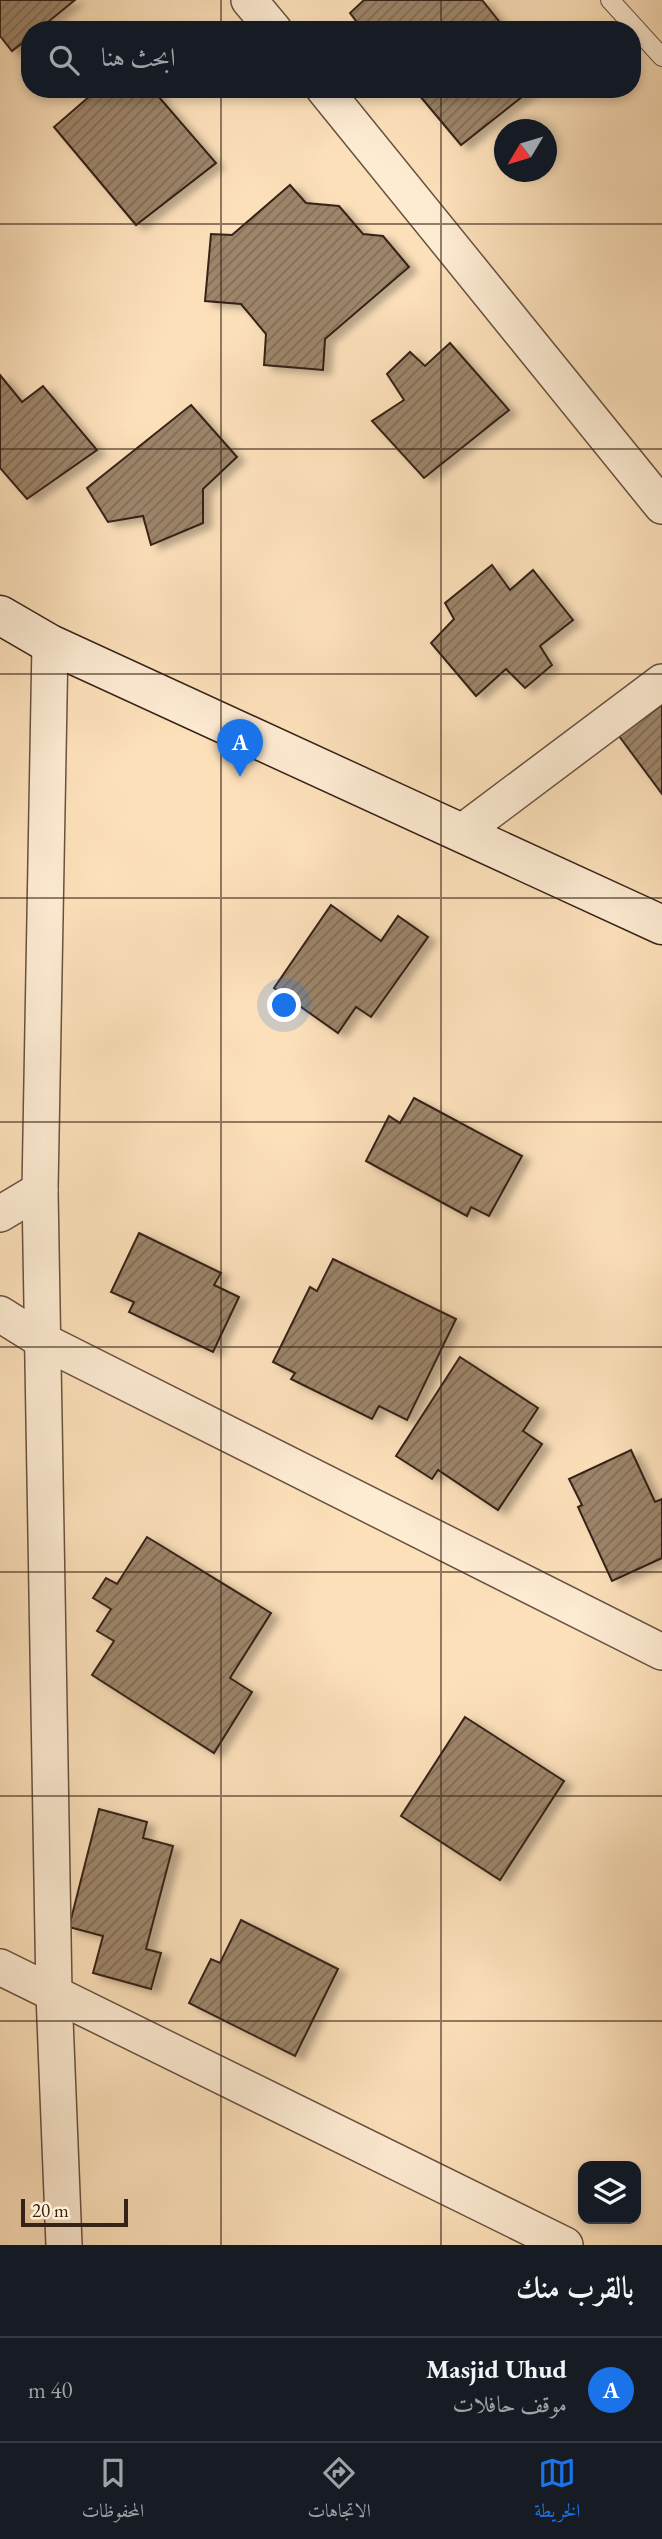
<!DOCTYPE html>
<html lang="ar">
<meta charset="utf-8">
<style>
body{margin:0;font-family:"EB Garamond",Amiri,serif;background:#20242c;color:#f1f3f6;direction:rtl}
.controls{position:absolute;right:21px;bottom:21px;display:grid;overflow:hidden;border-radius:14px;box-shadow:0 4px 10px #0003}
.controls button{width:63px;height:63px;display:grid;place-items:center;padding:0;border:0;border-bottom:2px solid #363941;background:#171b24;color:#f1f3f6;font:35px sans-serif}
.compass{position:absolute;left:494px;top:119px;width:63px;height:63px;border-radius:50%;background:#171b24;box-shadow:0 4px 10px #0003;rotate:232deg}
.scale{position:absolute;left:21px;bottom:18px;width:107px;box-sizing:border-box;padding-left:7px;border:4px solid #362216;border-top:0;font-size:19px;line-height:24px;white-space:nowrap;color:#362216;-webkit-text-stroke:5px #fdebd2;paint-order:stroke}
.you{position:absolute;left:285px;top:1006px;width:24px;height:24px;margin:-18px;border:5px solid #fff;border-radius:50%;background:#1a73e8;box-shadow:0 0 0 10px #1a73e833}
.badge{display:grid;place-items:center;width:46px;height:46px;border-radius:50%;background:#1a73e8;color:#fff;font-size:23px;font-weight:700}
.pin{position:absolute;translate:-50% -58px;filter:drop-shadow(0 2px 4px #0008)}
.pin::after{content:'';position:absolute;top:37px;width:24px;height:21px;background:inherit;clip-path:polygon(0 0,100% 0,50% 100%)}
.list{margin:0;padding:0;list-style:none}
h2{display:flex;justify-content:space-between;align-items:center;height:91px;margin:0;padding:0 28px;font-size:30px}
h2 small{font-size:23px;font-weight:400;color:#9ea1a6}
.list li{display:grid;grid-template-columns:46px 1fr auto;gap:21px;align-items:center;box-sizing:border-box;height:105px;padding:0 28px;border-top:2px solid #363941}
.list b{display:block;font-size:26px;white-space:nowrap}
.list p{margin:0;font-size:23px;white-space:nowrap;color:#9ea1a6}
.list em{font-size:23px;font-style:normal;color:#9ea1a6}
.icon{flex:none;width:38px;height:38px;fill:none;stroke:currentColor;stroke-width:2;stroke-linecap:round;stroke-linejoin:round}
.map{position:relative;flex:none;width:662px;height:2245px;overflow:hidden;direction:ltr}
.search{position:absolute;background:#171b24;box-shadow:0 4px 10px #0003;left:21px;right:21px;top:21px;height:77px;display:flex;align-items:center;gap:18px;box-sizing:border-box;padding:0 24px;border-radius:28px;color:#9ea1a6;font-size:26px}
.sheet{height:196px;background:#171b24}
nav{display:flex;justify-content:space-around;align-items:center;box-sizing:border-box;height:98px;border-top:2px solid #363941;background:#171b24;font-size:19px;color:#9ea1a6}
nav a{display:grid;justify-items:center;gap:4px}
nav .on{color:#1a73e8}
.map>svg:first-child{display:block}
</style>
<div class="map">
<svg width="662" height="2245" viewBox="0 0 662 2245">
<defs>
<pattern id="building-hatch" width="6" height="6" patternUnits="userSpaceOnUse" patternTransform="scale(1.75)"><rect width="6" height="6" fill="#9d856b"/><path d="M-1 1l2-2M0 6l6-6M5 7l2-2" fill="none" stroke="#816c57"/></pattern>
<filter id="shadow"><feDropShadow dx="8" dy="4.5" stdDeviation="3.5" flood-color="#0004"/></filter>
</defs>
<rect width="100%" height="100%" fill="#fce0ba"/>
<filter id="stains"><feTurbulence type="fractalNoise" baseFrequency=".00286" numOctaves="4"/><feColorMatrix values="0 0 0 0 .2 0 0 0 0 .09 0 0 0 0 .02 0 0 0 .5 -.17"/></filter>
<radialGradient id="worn" r=".72"><stop offset=".6" stop-color="#630" stop-opacity="0"/><stop offset="1" stop-color="#630" stop-opacity=".3"/></radialGradient>
<g fill="url(#building-hatch)" stroke="#362216" stroke-width="2" filter="url(#shadow)">
<polygon points="0,0 75,0 38,30 30,30 30,37 12,51 0,36"/>
<polygon points="364,0 482,0 506,30 363,30 350,13"/>
<polygon points="98,89 152,89 216,163 136,225 54,127"/>
<polygon points="414,89 532,89 461,145"/>
<polygon points="290,185 306,203 339,206 363,234 383,236 409,267 325,339 323,370 264,365 266,334 241,304 205,301 211,234 232,235"/>
<polygon points="450,343 509,410 424,478 372,421 404,400 387,374 410,352 425,366"/>
<polygon points="0,375 22,402 43,386 97,450 27,499 0,468"/>
<polygon points="191,405 237,457 203,489 203,523 151,545 143,516 108,522 87,488"/>
<polygon points="492,565 510,590 533,570 573,620 540,646 552,665 525,688 506,669 476,696 431,643 454,619 445,603"/>
<polygon points="662,705 662,794 619,736"/>
<polygon points="331,905 381,941 398,916 428,937 371,1017 356,1007 338,1033 274,988"/>
<polygon points="414,1098 522,1156 489,1216 471,1207 467,1216 366,1161 389,1116 400,1123"/>
<polygon points="139,1233 221,1273 214,1285 239,1297 213,1352 129,1312 134,1302 111,1292"/>
<polygon points="333,1259 456,1319 407,1420 379,1406 372,1419 291,1379 295,1373 273,1362 310,1287 317,1291"/>
<polygon points="460,1357 538,1408 523,1431 542,1444 498,1510 438,1470 432,1479 396,1456"/>
<polygon points="631,1450 655,1502 662,1499 662,1558 612,1581 578,1507 582,1505 569,1479"/>
<polygon points="147,1537 271,1613 230,1678 252,1692 214,1753 92,1675 114,1641 97,1631 111,1609 93,1598 106,1578 117,1584"/>
<polygon points="465,1717 564,1781 500,1880 401,1816"/>
<polygon points="99,1809 147,1822 143,1838 173,1846 146,1949 161,1953 151,1989 93,1973 103,1936 69,1927"/>
<polygon points="241,1920 338,1969 295,2056 189,2003 211,1959 220,1963"/>
</g>
<g fill="none" stroke-linecap="round" stroke-linejoin="round">
<g stroke="#68523f" stroke-width="20">
<polyline id="service" points="610,0 662,57"/>
</g>
<g stroke="#68523f" stroke-width="38">
<g id="minor">
<polyline points="249,0 274,30"/>
<polyline points="324,89 662,506"/>
<polyline points="50,644 40,1190 54,1994 64,2245"/>
<polyline points="462,832 662,682"/>
<polyline points="0,1214 40,1190"/>
<polyline points="0,1314 43,1341 662,1652"/>
<polyline points="0,1967 565,2245"/>
</g>
</g>
<g stroke="#362216" stroke-width="41">
<polyline id="secondary" points="0,615 50,644 662,925"/>
</g>
<use href="#service" stroke="#fdebd2" stroke-width="18"/>
<use href="#minor" stroke="#fdebd2" stroke-width="35"/>
<use href="#secondary" stroke="#fdebd2" stroke-width="38"/>
</g>
<path fill="none" stroke="#362216" stroke-width="2" stroke-opacity="0.55" d="M221 0V30M441 0V30M221 89V2245M441 89V2245M0 224H662M0 449H662M0 674H662M0 898H662M0 1122H662M0 1347H662M0 1572H662M0 1796H662M0 2021H662"/>
<rect width="100%" height="100%" filter="url(#stains)"/>
<rect width="100%" height="100%" fill="url(#worn)"/>
</svg>
<div class="controls">
<button><svg class="icon" aria-label="layers" viewBox="0 0 24 24"><path d="M12 4l9 5-9 5-9-5zM3 14l9 5 9-5"/></svg></button>
</div>
<svg class="compass" viewBox="-18 -18 36 36"><path d="M0-13l5 13h-10z" fill="#e53935"/><path d="M0 13l5-13h-10z" fill="#9ea1a6"/></svg>
<div class="scale">20 m</div>
<div class="you"></div>
<div class="pin badge" style="left:240px;top:777px">A</div>
<div class="search"><svg class="icon" aria-label="search" viewBox="0 0 24 24"><circle cx="10" cy="10" r="6"/><path d="M15 15l6 6"/></svg>ابحث هنا</div>
</div>
<section class="sheet">
<h2>بالقرب منك<small></small></h2>
<ul class="list">
<li><span class="badge">A</span><div><b>Masjid Uhud</b><p>موقف حافلات</p></div><em>40 m</em></li>
</ul>
</section>
<nav>
<a class="on"><svg class="icon" aria-label="map" viewBox="0 0 24 24"><path d="M3 6l6-2 6 2 6-2v14l-6 2-6-2-6 2zM9 4v14M15 6v14"/></svg>الخريطة</a>
<a><svg class="icon" aria-label="directions" viewBox="0 0 24 24"><path d="M12 3l9 9-9 9-9-9zM9 14v-3h6M13 9l2 2-2 2"/></svg>الاتجاهات</a>
<a><svg class="icon" aria-label="saved" viewBox="0 0 24 24"><path d="M7 4h10v16l-5-4-5 4z"/></svg>المحفوظات</a>
</nav>
